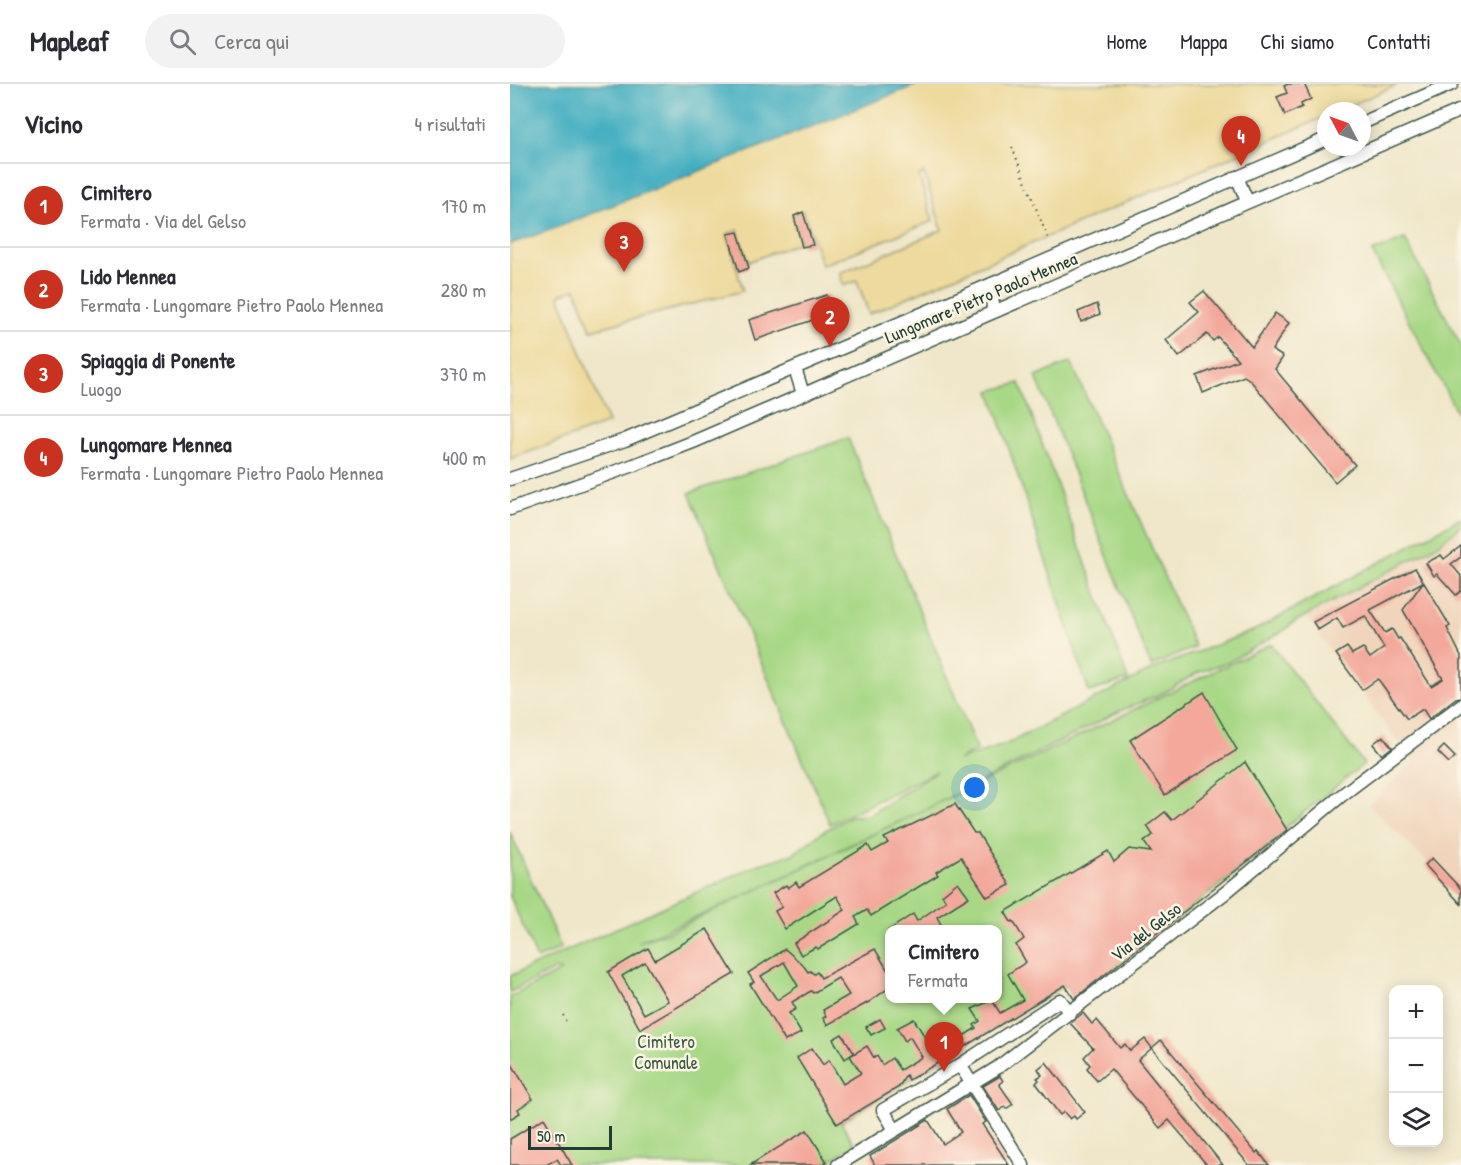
<!DOCTYPE html>
<html lang="it">
<meta charset="utf-8">
<style>
body{margin:0;font-family:"Patrick Hand",sans-serif;background:#f2f2f3;color:#2b2b33}
.controls{position:absolute;right:18px;bottom:18px;display:grid;overflow:hidden;border-radius:12px;box-shadow:0 3px 15px #0003}
.controls button{width:54px;height:54px;display:grid;place-items:center;padding:0;border:0;border-bottom:2px solid #e1e1e2;background:#fff;color:#2b2b33;font:30px sans-serif}
.compass{position:absolute;left:807px;top:18px;width:54px;height:54px;border-radius:50%;background:#fff;box-shadow:0 3px 15px #0003;rotate:311deg}
.scale{position:absolute;left:18px;bottom:15px;width:84px;box-sizing:border-box;padding-left:6px;border:3px solid #1f3d34;border-top:0;font-size:16px;line-height:21px;white-space:nowrap;color:#1f3d34;-webkit-text-stroke:4px #fcf5e5;paint-order:stroke}
.you{position:absolute;left:465px;top:704px;width:21px;height:21px;margin:-15px;border:4px solid #fff;border-radius:50%;background:#1a73e8;box-shadow:0 0 0 9px #1a73e833}
.badge{display:grid;place-items:center;width:39px;height:39px;border-radius:50%;background:#c8321e;color:#fff;font-size:20px;font-weight:700}
.pin{position:absolute;translate:-50% -50px;filter:drop-shadow(0 2px 3px #0008)}
.pin::after{content:'';position:absolute;top:32px;width:21px;height:18px;background:inherit;clip-path:polygon(0 0,100% 0,50% 100%)}
.popup{position:absolute;left:375px;top:841px;width:117px;height:78px;box-sizing:border-box;display:grid;place-content:center;border-radius:12px;background:#fff;filter:drop-shadow(0 2px 4px #0005);font-size:20px;white-space:nowrap;color:#7c7c81}
.popup b{font-size:22px;color:#2b2b33}
.popup::after{content:'';position:absolute;left:50%;top:100%;margin-left:-12px;border:12px solid transparent;border-top-color:#fff}
.list{margin:0;padding:0;list-style:none}
h2{display:flex;justify-content:space-between;align-items:center;height:78px;margin:0;padding:0 24px;font-size:26px}
h2 small{font-size:20px;font-weight:400;color:#7c7c81}
.list li{display:grid;grid-template-columns:39px 1fr auto;gap:18px;align-items:center;box-sizing:border-box;height:84px;padding:0 24px;border-top:2px solid #e1e1e2}
.list b{display:block;font-size:22px;white-space:nowrap}
.list p{margin:0;font-size:20px;white-space:nowrap;color:#7c7c81}
.list em{font-size:20px;font-style:normal;color:#7c7c81}
.icon{flex:none;width:33px;height:33px;fill:none;stroke:currentColor;stroke-width:2;stroke-linecap:round;stroke-linejoin:round}
.map{position:relative;flex:none;width:951px;height:1081px;overflow:hidden}
header{display:flex;align-items:center;gap:36px;box-sizing:border-box;height:84px;padding:0 30px;background:#fff;border-bottom:2px solid #e1e1e2}
header strong{font-size:28px}
nav{display:flex;gap:33px;margin-inline-start:auto;font-size:21px}
.search{width:420px;height:54px;background:#f2f2f3;display:flex;align-items:center;gap:15px;box-sizing:border-box;padding:0 21px;border-radius:33px;color:#7c7c81;font-size:22px}
main{display:flex}
aside{flex:1;background:#fff}
.map>svg:first-child{display:block}
</style>
<header>
<strong>Mapleaf</strong>
<div class="search"><svg class="icon" aria-label="search" viewBox="0 0 24 24"><circle cx="10" cy="10" r="6"/><path d="M15 15l6 6"/></svg>Cerca qui</div>
<nav><a>Home</a><a>Mappa</a><a>Chi siamo</a><a>Contatti</a></nav>
</header>
<main>
<aside>
<h2>Vicino<small>4 risultati</small></h2>
<ul class="list">
<li><span class="badge">1</span><div><b>Cimitero</b><p>Fermata · Via del Gelso</p></div><em>170 m</em></li>
<li><span class="badge">2</span><div><b>Lido Mennea</b><p>Fermata · Lungomare Pietro Paolo Mennea</p></div><em>280 m</em></li>
<li><span class="badge">3</span><div><b>Spiaggia di Ponente</b><p>Luogo</p></div><em>370 m</em></li>
<li><span class="badge">4</span><div><b>Lungomare Mennea</b><p>Fermata · Lungomare Pietro Paolo Mennea</p></div><em>400 m</em></li>
</ul>
</aside>
<div class="map">
<svg width="951" height="1081" viewBox="0 0 951 1081">
<rect width="100%" height="100%" fill="#fcf5e5"/>
<filter id="ink" filterUnits="userSpaceOnUse"><feTurbulence type="fractalNoise" baseFrequency=".0167" numOctaves="2"/><feDisplacementMap in="SourceGraphic" scale="12" xChannelSelector="R" yChannelSelector="G"/><feConvolveMatrix kernelMatrix="1 2 1 2 8 2 1 2 1" color-interpolation-filters="sRGB"/></filter>
<filter id="wash" filterUnits="userSpaceOnUse"><feTurbulence type="fractalNoise" baseFrequency=".008" numOctaves="4" result="noise"/><feDisplacementMap in="SourceGraphic" scale="24" xChannelSelector="R" yChannelSelector="G"/><feGaussianBlur stdDeviation="1.35" result="paint"/><feColorMatrix in="noise" values="0 0 0 0 0 0 0 0 0 0 0 0 0 0 0 0 0 1.4 0 .05"/><feComposite in="paint" operator="in"/></filter>
<g filter="url(#wash)">
<rect width="100%" height="100%" fill="#f0e7ca"/>
<polygon fill="#f0d5bc" points="951,440 951,810 858,721 904,680 796,533"/>
<g fill="#a8d886" stroke="#648a5d" stroke-width="1.5" fill-rule="evenodd">
<polygon points="895,155 951,262 951,336 862,168"/>
<polygon points="561,278 685,563 641,582 526,293"/>
<polygon points="510,299 618,595 579,608 480,307"/>
<path d="M338 354 467 666 448 676 497 660 641 586 745 546 951 434V442L924 463 784 538 775 546 718 578 689 588 653 609 612 626 422 722 203 826 128 858 159 848 761 560 854 680 776 743 778 747 565 916 555 901 331 1038 345 1061 312 1081H0V913L51 887 46 885 0 908V892L247 781 283 770 314 747 341 732 359 731 427 687 320 740 179 409ZM380 846H488V914H380Z"/>
<polygon points="0,748 51,864 27,875 0,812"/>
</g>
<polygon fill="#eeda9e" stroke="#868c69" stroke-width="1.5" points="409,0 889,0 828,27 816,27 816,32 359,230 347,197 333,201 330,189 432,146 414,89 409,91 423,137 312,181 293,127 282,131 290,158 238,178 228,146 217,150 233,207 81,246 66,205 49,211 98,339 0,375 0,160 43,145"/>
<polygon fill="#42aec1" stroke="#30767a" stroke-width="1.5" points="0,0 409,0 43,145 0,160"/>
<g id="blocks">
<g fill="#f3a89b" fill-rule="evenodd">
<polygon points="778,0 794,0 801,15 791,20 792,23 775,31 767,13 777,9 774,2"/>
<polygon points="293,128 303,161 292,163 284,132"/>
<polygon points="228,148 239,184 229,188 218,150"/>
<polygon points="694,207 742,263 765,229 779,239 762,266 773,273 765,285 845,381 825,398 740,296 734,292 693,309 687,292 728,276 708,253 703,257 697,250 669,273 656,256 689,228 680,218"/>
<polygon points="317,211 323,229 245,256 239,236"/>
<polygon points="587,220 590,230 571,238 568,228"/>
<polygon points="951,462 951,473 941,480 951,492 951,507 946,511 927,490 924,492 916,479 931,471 934,475"/>
<path d="M905 484 940 542 937 544 951 572V613L946 614 919 635 913 625 897 635 868 595 852 606 826 570 837 563 842 570 853 564 860 574 874 564 855 532 833 544 827 534 808 546 803 538ZM913 498 893 526 933 595 921 602 890 554 888 555 882 545 875 549 860 526Z"/>
<polygon points="694,608 727,666 655,711 620,656"/>
<polygon points="873,652 882,663 872,671 863,660"/>
<polygon points="934,662 945,673 939,679 928,668"/>
<polygon points="735,678 777,746 564,915 555,901 449,966 444,958 466,944 464,941 470,937 462,925 482,916 490,929 513,916 498,890 516,878 506,861 514,855 503,837 501,838 495,828 598,767 604,778 619,765 641,768 634,758 643,751 637,742 655,728 662,736"/>
<polygon points="445,720 464,749 468,749 500,801 477,813 451,773 426,788 428,791 361,832 357,826 345,833 349,840 308,865 306,863 291,871 284,859 335,826 327,812 275,845 265,827 272,823 263,809 276,801 278,804 286,798 289,803 358,761 362,768 378,759 374,754"/>
<polygon points="922,774 951,805 951,820 915,781"/>
<polygon points="448,798 459,813 427,833 434,846 379,846 403,830 407,837 436,817 432,811"/>
<path d="M197 845 224 890 130 945 98 888 138 864 145 876ZM135 878 158 917 134 930 112 892Z"/>
<path d="M275 865 293 881 298 888 300 887 304 890 307 888 311 894 365 865 380 890V903L359 918 317 941 313 934 316 932 313 926 339 911 328 894 303 909 301 907 282 918 286 925 279 929 291 949 275 957 240 900 244 898 238 889ZM274 878 288 902 267 916 251 892Z"/>
<polygon points="573,929 582,940 587,936 610,964 615,960 620,967 635,955 642,964 651,956 746,1069 748,1067 759,1081 739,1081 642,964 628,976 713,1081 697,1081 659,1036 650,1044 601,985 587,997 577,984 580,981 574,973 583,964 560,939"/>
<polygon points="370,935 375,944 361,951 356,943"/>
<polygon points="404,935 425,970 431,966 436,974 399,996 396,991 389,1003 327,1040 287,974 302,964 313,981 319,976 333,1000 351,989 340,972 357,962 364,974 367,972 372,981 382,974 390,986 412,973 400,953 395,957 387,944"/>
<polygon points="332,950 344,969 335,975 323,955"/>
<polygon points="0,977 23,1015 8,1025 10,1029 0,1035"/>
<polygon points="536,978 575,1028 566,1035 564,1032 560,1035 554,1028 550,1031 526,999 529,996 527,994 532,991 528,985"/>
<polygon points="490,992 493,997 489,1000 503,1020 496,1025 495,1023 489,1027 473,1002"/>
<polygon points="459,1011 476,1038 472,1040 499,1081 365,1081 360,1072 418,1036 433,1060 451,1048 437,1025"/>
<polygon points="34,1034 62,1081 51,1081 47,1075 36,1081 0,1081 0,1055"/>
<polygon points="297,1046 317,1078 312,1081 240,1081"/>
</g>
</g>
</g>
<g filter="url(#ink)">
<use href="#blocks" fill-opacity="0" stroke="#3e564a" stroke-width="1.5"/>
<g fill="none" stroke-linecap="round" stroke-linejoin="round">
<g stroke="#3e564a" stroke-width="15">
<g id="minor">
<polyline points="852,39 942,0"/>
<polyline points="727,93 737,117"/>
<polyline points="482,200 483,228"/>
<polyline points="285,284 293,310"/>
<polyline points="0,395 115,356 482,200 816,55"/>
<polyline points="0,425 124,381 183,358 951,26"/>
<polyline points="450,981 550,916 560,929"/>
<polyline points="385,1046 373,1026 450,981 513,1081"/>
<polyline points="328,1081 487,984 715,809 832,711 951,621"/>
</g>
</g>
<g stroke="#3e564a" stroke-width="2" stroke-dasharray="1.5 4.5" stroke-linecap="butt">
<polyline points="502,63 539,157"/>
<polyline points="53,931 56,937"/>
</g>
<use href="#minor" stroke="#fff" stroke-width="12"/>
</g>
</g>
<g text-anchor="middle" stroke-width="5" stroke-linejoin="round" paint-order="stroke">
<g font-size="18" fill="#1f3d34" stroke="#fcf5e5">
<text transform="translate(471 214) rotate(-23)" y="6">Lungomare Pietro Paolo Mennea</text>
<text transform="translate(636 848) rotate(-38)" y="6">Via del Gelso</text>
</g>
<g font-size="18" fill="#3a5c44" stroke="#fcf5e5">
<text x="156" y="964">Cimitero<tspan x="156" dy="21">Comunale</tspan></text>
</g>
</g>
</svg>
<div class="controls">
<button>+</button>
<button>−</button>
<button><svg class="icon" aria-label="layers" viewBox="0 0 24 24"><path d="M12 4l9 5-9 5-9-5zM3 14l9 5 9-5"/></svg></button>
</div>
<svg class="compass" viewBox="-18 -18 36 36"><path d="M0-13l5 13h-10z" fill="#e53935"/><path d="M0 13l5-13h-10z" fill="#7c7c81"/></svg>
<div class="scale">50 m</div>
<div class="you"></div>
<div class="pin badge" style="left:434px;top:988px">1</div>
<div class="popup"><b>Cimitero</b>Fermata</div>
<div class="pin badge" style="left:320px;top:263px">2</div>
<div class="pin badge" style="left:114px;top:188px">3</div>
<div class="pin badge" style="left:731px;top:82px">4</div>
</div>
</main>
